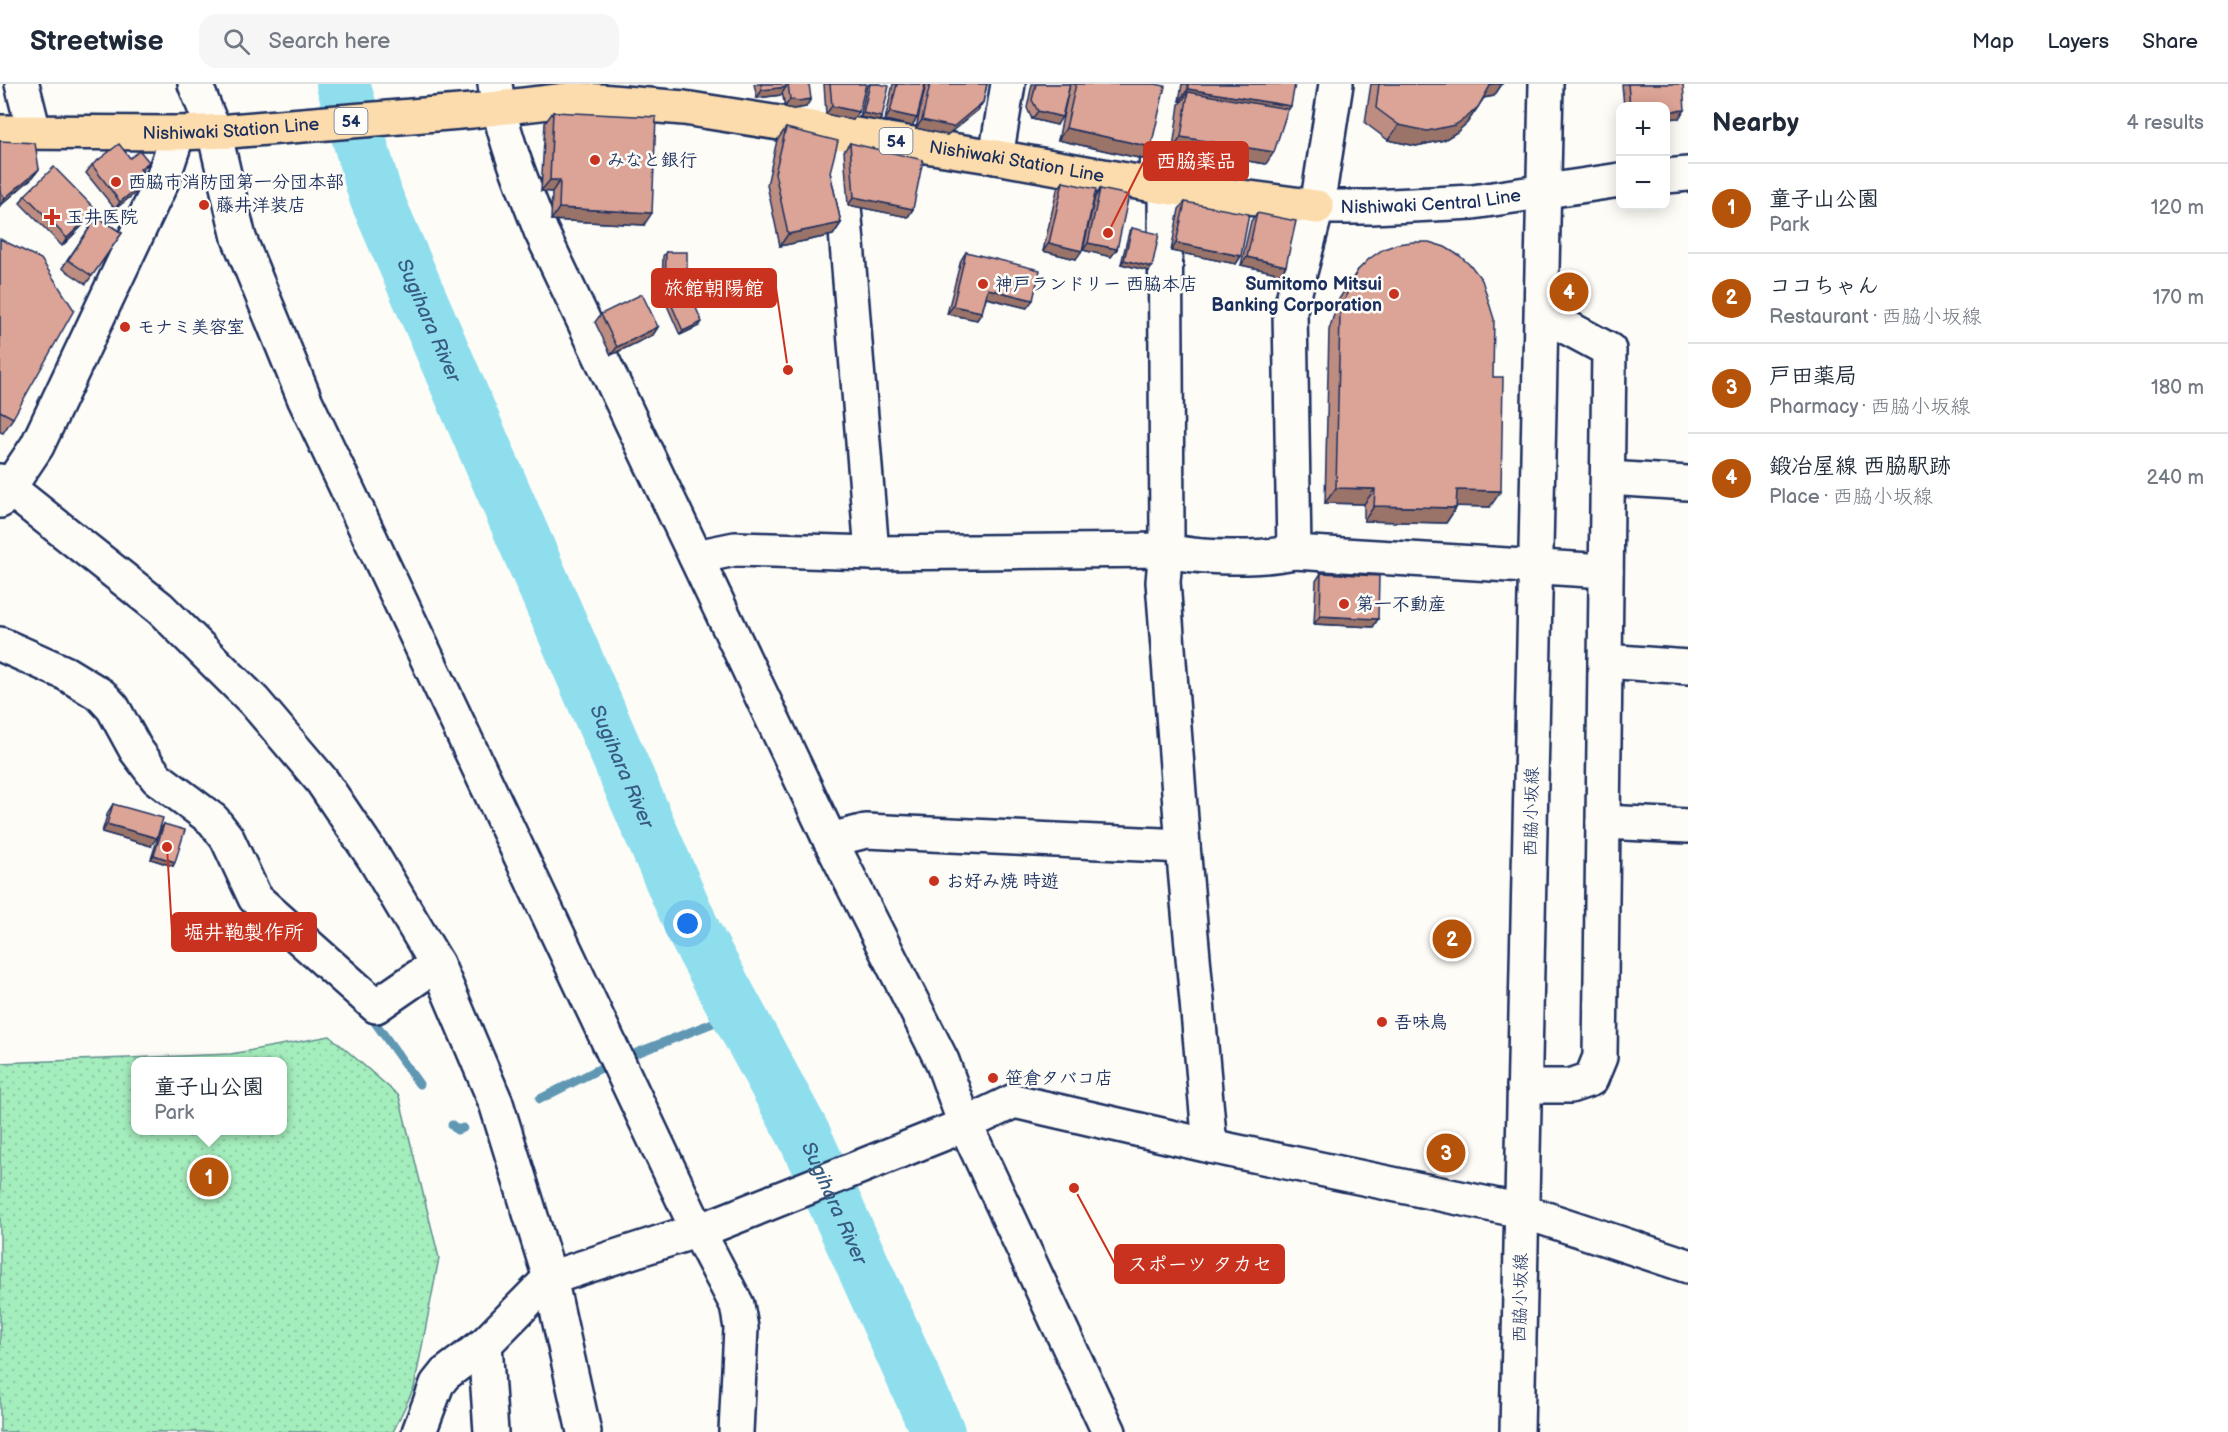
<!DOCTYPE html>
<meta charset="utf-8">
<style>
body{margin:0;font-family:"Balsamiq Sans","Klee One",sans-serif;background:#f6f6f7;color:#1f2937}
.controls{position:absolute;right:18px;top:18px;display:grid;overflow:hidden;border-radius:12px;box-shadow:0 3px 15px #0003}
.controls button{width:54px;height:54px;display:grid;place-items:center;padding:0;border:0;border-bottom:2px solid #e0e1e3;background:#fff;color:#1f2937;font:30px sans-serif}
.you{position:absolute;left:688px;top:840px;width:21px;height:21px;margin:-15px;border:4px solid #fff;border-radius:50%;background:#1a73e8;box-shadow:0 0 0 9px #1a73e833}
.badge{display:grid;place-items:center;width:39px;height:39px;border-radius:50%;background:#b45309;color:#fff;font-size:20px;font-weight:700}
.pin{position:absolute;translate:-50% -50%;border:3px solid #fff;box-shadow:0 2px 6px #0006}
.popup{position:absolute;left:131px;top:973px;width:156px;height:78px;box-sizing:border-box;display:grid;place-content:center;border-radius:12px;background:#fff;filter:drop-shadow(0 2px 4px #0005);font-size:20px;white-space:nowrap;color:#747a83}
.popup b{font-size:22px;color:#1f2937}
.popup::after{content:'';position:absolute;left:50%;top:100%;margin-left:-12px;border:12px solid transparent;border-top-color:#fff}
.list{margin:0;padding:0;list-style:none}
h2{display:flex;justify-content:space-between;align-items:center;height:78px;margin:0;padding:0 24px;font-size:26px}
h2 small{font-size:20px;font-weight:400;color:#747a83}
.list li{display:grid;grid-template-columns:39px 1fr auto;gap:18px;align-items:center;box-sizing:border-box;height:90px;padding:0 24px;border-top:2px solid #e0e1e3}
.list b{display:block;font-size:22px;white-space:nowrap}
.list p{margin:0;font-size:20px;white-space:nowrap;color:#747a83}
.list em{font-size:20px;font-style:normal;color:#747a83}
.icon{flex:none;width:33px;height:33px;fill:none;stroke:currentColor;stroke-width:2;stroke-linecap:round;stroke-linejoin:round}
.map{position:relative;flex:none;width:1688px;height:1348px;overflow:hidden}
header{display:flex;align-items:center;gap:36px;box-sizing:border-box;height:84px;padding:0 30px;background:#fff;border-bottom:2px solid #e0e1e3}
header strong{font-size:28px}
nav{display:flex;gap:33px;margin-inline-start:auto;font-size:21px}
.search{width:420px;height:54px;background:#f6f6f7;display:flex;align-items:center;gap:15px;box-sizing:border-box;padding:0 21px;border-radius:18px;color:#747a83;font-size:22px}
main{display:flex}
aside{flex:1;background:#fff}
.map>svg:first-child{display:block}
</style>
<header>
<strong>Streetwise</strong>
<div class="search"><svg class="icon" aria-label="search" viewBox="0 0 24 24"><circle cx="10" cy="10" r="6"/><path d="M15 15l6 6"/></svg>Search here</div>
<nav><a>Map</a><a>Layers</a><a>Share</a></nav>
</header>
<main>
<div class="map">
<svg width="1688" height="1348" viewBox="0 0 1688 1348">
<defs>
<pattern id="park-dots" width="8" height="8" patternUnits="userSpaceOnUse" patternTransform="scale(1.5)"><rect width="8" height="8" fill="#a4edbc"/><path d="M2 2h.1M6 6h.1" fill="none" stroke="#8dcca4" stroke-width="1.8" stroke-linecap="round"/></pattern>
</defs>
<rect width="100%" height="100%" fill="#fdfcf7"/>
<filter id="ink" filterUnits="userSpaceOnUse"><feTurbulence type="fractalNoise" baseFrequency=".0167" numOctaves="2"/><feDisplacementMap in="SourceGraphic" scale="12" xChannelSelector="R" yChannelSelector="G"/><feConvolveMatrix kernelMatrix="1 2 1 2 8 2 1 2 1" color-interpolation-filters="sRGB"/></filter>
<g filter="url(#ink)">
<path fill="url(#park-dots)" stroke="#608e8d" stroke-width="1.5" fill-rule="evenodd" d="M330 952 399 1012 439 1174 414 1304 393 1348H0V979L231 970ZM136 978H282V1046H136Z"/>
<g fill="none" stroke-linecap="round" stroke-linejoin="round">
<g stroke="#6198b4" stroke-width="9">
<polyline points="367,930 374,937 419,1000"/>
<polyline points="540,1015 609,980 738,929"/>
<polyline points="452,1041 457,1046 463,1044"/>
</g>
<path stroke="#8fdeed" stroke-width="54" id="s1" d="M343 0 376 113 695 850 805 1053 938 1348"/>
<g stroke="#1b2f5e" stroke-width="38">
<g id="minor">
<polyline points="22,0 34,48"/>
<polyline points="195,0 214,47 239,154 305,316 698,1147 737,1221 741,1244 736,1348"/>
<path d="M495 0C501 51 523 100 541 147L830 756 942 977 965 1040 1109 1348"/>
<polyline points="812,0 820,45"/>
<polyline points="838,48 872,469"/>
<polyline points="1154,101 1166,0"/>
<polyline points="1165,103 1167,451 1163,498 1183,762 1210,1062"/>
<polyline points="1608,394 1688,399"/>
<polyline points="0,417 37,362 162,97 178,49"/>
<polyline points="1294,468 1290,227 1317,123 1336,0"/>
<path d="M696 473 735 465 872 469 1166 466C1197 475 1263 475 1294 468L1606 487"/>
<polyline points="0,560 65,589 101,611 113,624 136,666 157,694 213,736 227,754 255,814 376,922 437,880"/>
<polyline points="1605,577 1688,583"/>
<polyline points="1603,738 1688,742"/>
<polyline points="830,756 866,747 1183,762"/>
<polyline points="1524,1002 1570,1002 1591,995 1600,973 1609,266 1542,230"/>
<polyline points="485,1260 491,1348"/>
<polyline points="419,1348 437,1300 445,1290 485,1260 550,1194 717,1140 955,1045 1014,1017 1210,1062 1522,1127 1688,1182"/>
</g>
</g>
<g stroke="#1b2f5e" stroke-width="38">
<g id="tertiary">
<polyline points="996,73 1008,0"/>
<polyline points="1666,92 1688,90"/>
<path id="s2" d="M1317 123H1371L1473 118 1620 96"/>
<polyline points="0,397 160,524 254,617 322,697 374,774 437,880 496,1019 550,1194 584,1348"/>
<polyline points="1517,1348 1546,0"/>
</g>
</g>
<g stroke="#1b2f5e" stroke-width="38">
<g id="primary">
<path id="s3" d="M0 48 178 49 230 47 472 27 575 15 684 24 996 73 1165 103 1317 123"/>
</g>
</g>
<use href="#minor" stroke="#fdfcf7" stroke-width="33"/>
<use href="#tertiary" stroke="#fdfcf7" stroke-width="33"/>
<use href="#primary" stroke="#fcdcac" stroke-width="33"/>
</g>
<g fill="#bd8d81" stroke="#1b2f5e" stroke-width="1.5">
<polygon points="754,0 809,0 806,23 793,25 785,23 782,8 781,11 757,14"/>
<polygon points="824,0 866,0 853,36 826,30"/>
<polygon points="869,0 879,0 882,33 879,37 860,33 867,2"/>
<polygon points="893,0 925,0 912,42 885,36"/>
<polygon points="926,0 987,0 983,18 978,26 947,51 916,44"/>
<polygon points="1032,0 1070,0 1057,41 1032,35 1027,24"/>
<polygon points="1070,0 1155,0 1143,75 1058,56"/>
<polygon points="1182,0 1295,0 1287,28 1266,80 1173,65 1179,20 1182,17 1179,17"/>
<polygon points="1371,0 1502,0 1494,12 1484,14 1467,39 1457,48 1444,56 1416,62 1388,56 1365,39"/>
<polygon points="1622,0 1683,0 1679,34 1665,22 1624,22"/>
<polygon points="553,28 644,141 551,136 552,108 541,107 545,39"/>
<polygon points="786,44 830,88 841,139 833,151 780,162 767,101 777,56"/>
<polygon points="0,57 39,85 33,93 0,122"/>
<polygon points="850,59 913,125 908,133 848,121 844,67"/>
<polygon points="130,74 149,78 142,87 143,103 115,125 86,89 92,81"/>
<polygon points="1063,98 1076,175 1043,167 1057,106"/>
<polygon points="1100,105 1117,165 1111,173 1083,166 1095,113"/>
<polygon points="25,111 90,134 62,162 20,119"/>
<polygon points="1185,118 1241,172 1236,180 1171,167 1179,125"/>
<polygon points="1257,129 1286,182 1281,190 1241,181 1251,137"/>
<polygon points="97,133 122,149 86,200 62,184"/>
<polygon points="1132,144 1149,187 1121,180 1129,148"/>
<polygon points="0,155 13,334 3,349 0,348"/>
<polygon points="666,168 699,242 680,251 662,210 663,172"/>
<polygon points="966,168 1027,224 986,214 982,228 977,236 947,230 961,176"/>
<polygon points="1358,186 1490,423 1457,422 1456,424 1446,439 1364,437 1364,420 1325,419 1329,246 1339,215"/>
<polygon points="601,230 658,243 653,251 611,271 595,238"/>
<polygon points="1321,489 1378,535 1373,543 1314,540 1316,497"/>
<polygon points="113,720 151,762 102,748 108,728"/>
<polygon points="164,740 175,778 173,782 151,775 161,744"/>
</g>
<g fill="#9a7369" stroke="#1b2f5e" stroke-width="1.5">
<polygon points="1491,0 1502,0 1494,12 1482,14"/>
<polygon points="786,3 781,11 757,14 762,6"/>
<polygon points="1188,5 1291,22 1283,34 1188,8 1182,17 1179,17"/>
<polygon points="790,15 811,15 806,23 793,25 785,23"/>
<polygon points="983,18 978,26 947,51 916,44 922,36"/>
<polygon points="832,22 859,28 853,36 826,30"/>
<polygon points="1478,23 1467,39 1457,48 1444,56 1416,62 1388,56 1399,41"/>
<polygon points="1685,26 1679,34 1665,35 1665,28"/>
<polygon points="1038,27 1062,33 1057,41 1032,35"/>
<polygon points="890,28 917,34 912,42 885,36"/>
<polygon points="863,29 882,33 879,37 860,33"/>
<polygon points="1066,44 1151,63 1143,75 1058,56"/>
<polygon points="1181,53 1274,68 1266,80 1173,65"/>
<polygon points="149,78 143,86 134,93 140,85"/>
<polygon points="39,85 33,93 0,122 5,114"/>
<polygon points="148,95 143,103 115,125 120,118"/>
<polygon points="550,96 560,96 552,108 541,107"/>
<polygon points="854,113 913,125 908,133 848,121"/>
<polygon points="559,124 652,129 644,141 551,136"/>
<polygon points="96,126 90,134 62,162 67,154"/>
<polygon points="841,139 833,151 780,162 788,150"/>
<polygon points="1049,159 1082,167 1076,175 1043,167"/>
<polygon points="1088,159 1117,165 1111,173 1083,166"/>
<polygon points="1176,159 1241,172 1236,180 1171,167"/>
<polygon points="1247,173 1286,182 1281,190 1241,181"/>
<polygon points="1124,176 1152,183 1149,187 1121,180"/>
<polygon points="988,205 1033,216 1027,224 983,213"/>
<polygon points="953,222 982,228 977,236 947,230"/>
<polygon points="702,238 699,242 680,251 683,247"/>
<polygon points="658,243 653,251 611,271 617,263"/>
<polygon points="1336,404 1375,405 1364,420 1325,419"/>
<polygon points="1457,406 1501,407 1490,423 1446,422"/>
<polygon points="1374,422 1456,424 1446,439 1364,437"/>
<polygon points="1320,532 1378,535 1373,543 1314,540"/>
<polygon points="107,740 157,754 151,762 102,748"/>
<polygon points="154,771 175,778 173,782 151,775"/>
</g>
<g fill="#dca496" stroke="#1b2f5e" stroke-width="1.5">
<polygon points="761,0 786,0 786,3 762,6"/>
<polygon points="788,0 809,0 811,15 798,17 790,15"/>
<polygon points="830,0 866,0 859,28 832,22"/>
<polygon points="870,0 879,0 889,2 882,33 863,29"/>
<polygon points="897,0 925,0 917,34 890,28"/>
<polygon points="930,0 987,0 983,18 953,43 922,36"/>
<polygon points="1036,0 1070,0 1062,33 1038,27 1032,16"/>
<polygon points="1076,0 1155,0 1165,2 1151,63 1066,44"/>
<polygon points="1188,0 1295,0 1291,22 1188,5"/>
<polygon points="1379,0 1491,0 1478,23 1467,33 1455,41 1427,47 1399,41 1376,24"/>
<polygon points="1628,0 1683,0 1685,26 1665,28 1665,22 1630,22"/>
<polygon points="1188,8 1288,25 1274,68 1181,53"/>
<polygon points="553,28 656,33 652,129 559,124 560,96 550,96"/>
<polygon points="786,44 838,57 830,88 841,139 788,150 775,89"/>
<polygon points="0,57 35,59 39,85 5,114 0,107"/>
<polygon points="850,59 923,76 913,125 854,113"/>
<polygon points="119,60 130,74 140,67 149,78 140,85 148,95 120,118 92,81"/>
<polygon points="54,83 96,126 67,154 25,111"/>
<polygon points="1063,98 1096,105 1082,167 1049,159"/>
<polygon points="1100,105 1129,111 1117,165 1088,159"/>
<polygon points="1185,118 1249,130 1241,172 1176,159"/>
<polygon points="1257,129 1296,137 1286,182 1247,173"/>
<polygon points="97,133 122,149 92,192 68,176"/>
<polygon points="1132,144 1159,150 1152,183 1124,176"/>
<polygon points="0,155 41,175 74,226 13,334 0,327"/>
<polygon points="1413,158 1429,158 1445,163 1460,172 1472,183 1482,196 1494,235 1493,293 1503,293 1501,407 1457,406 1456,424 1374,422 1375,405 1336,404 1340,231 1350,200 1358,186 1369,175 1382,166 1397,160"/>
<polygon points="666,168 687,168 687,203 702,238 683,247 665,206"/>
<polygon points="966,168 1040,186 1033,216 988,205 982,228 953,222"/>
<polygon points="642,210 658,243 617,263 601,230"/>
<polygon points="1321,489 1379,492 1378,535 1320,532"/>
<polygon points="113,720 163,734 157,754 107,740"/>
<polygon points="164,740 185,746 175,778 154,771"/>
</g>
</g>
<g fill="#c8321e" stroke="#fdfcf7" stroke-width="2">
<circle cx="595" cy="76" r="6"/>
<circle cx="116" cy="98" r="6"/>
<circle cx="204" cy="121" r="6"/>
<path d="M49 124h6v6h6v6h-6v6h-6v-6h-6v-6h6z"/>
<circle cx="983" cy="200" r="6"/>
<circle cx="1394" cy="210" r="6"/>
<circle cx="125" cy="243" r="6"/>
<circle cx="1344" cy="520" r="6"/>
<circle cx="934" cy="797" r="6"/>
<circle cx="1382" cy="938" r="6"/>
<circle cx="993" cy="994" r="6"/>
</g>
<g text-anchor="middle" stroke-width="5" stroke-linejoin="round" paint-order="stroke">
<g fill="#fdfcf7" stroke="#5f6c8c" stroke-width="1.5">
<rect x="334.5" y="24" width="33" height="26" rx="4.5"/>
<rect x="879.5" y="44" width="33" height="26" rx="4.5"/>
</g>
<g font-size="16" font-weight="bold" fill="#1b2f5e">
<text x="351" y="43">54</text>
<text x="896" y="63">54</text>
</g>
<g font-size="18" fill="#1b2f5e" stroke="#fdfcf7">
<text dy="6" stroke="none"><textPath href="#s3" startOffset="231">Nishiwaki Station Line</textPath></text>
<text dy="6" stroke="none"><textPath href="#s3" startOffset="1023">Nishiwaki Station Line</textPath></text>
<text dy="6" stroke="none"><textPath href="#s2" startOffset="114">Nishiwaki Central Line</textPath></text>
<text transform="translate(1531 728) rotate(-89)" y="6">西脇小坂線</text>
<text transform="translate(1520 1214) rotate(-89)" y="6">西脇小坂線</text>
</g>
<g font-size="18" font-weight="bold" fill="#1b2f5e" stroke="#fdfcf7" text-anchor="start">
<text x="607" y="82">みなと銀行</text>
<text x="128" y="104">西脇市消防団第一分団本部</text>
<text x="216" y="127">藤井洋装店</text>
<text x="66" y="139">玉井医院</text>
<text x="995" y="206">神戸ランドリー 西脇本店</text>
<text x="1382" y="206" text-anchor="end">Sumitomo Mitsui<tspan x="1382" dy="21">Banking Corporation</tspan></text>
<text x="137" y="249">モナミ美容室</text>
<text x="1356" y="526">第一不動産</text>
<text x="946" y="803">お好み焼 時遊</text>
<text x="1394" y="944">吾味鳥</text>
<text x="1005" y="1000">笹倉タバコ店</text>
</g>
<g font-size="20" font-style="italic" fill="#385b82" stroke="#fdfcf7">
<text dy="7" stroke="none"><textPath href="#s1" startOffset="252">Sugihara River</textPath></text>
<text dy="7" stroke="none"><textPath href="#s1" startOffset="738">Sugihara River</textPath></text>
<text dy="7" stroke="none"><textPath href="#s1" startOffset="1224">Sugihara River</textPath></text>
</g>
</g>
<path fill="none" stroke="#c8321e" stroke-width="2" d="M1108 149L1144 77M788 286L776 204M167 763L172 848M1074 1104L1115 1180"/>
<g fill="#c8321e" stroke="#fdfcf7" stroke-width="2">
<circle cx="1108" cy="149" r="6"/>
<circle cx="788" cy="286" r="6"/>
<circle cx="167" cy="763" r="6"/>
<circle cx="1074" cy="1104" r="6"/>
</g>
<g fill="#c8321e" stroke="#c8321e" stroke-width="2">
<rect x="1144" y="58" width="104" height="38" rx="6"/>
<rect x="652" y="185" width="124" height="38" rx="6"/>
<rect x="172" y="829" width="144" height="38" rx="6"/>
<rect x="1115" y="1161" width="169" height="38" rx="6"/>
</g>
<g font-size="20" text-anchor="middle" font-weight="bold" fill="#fff">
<text x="1196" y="84">西脇薬品</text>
<text x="714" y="211">旅館朝陽館</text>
<text x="244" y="855">堀井鞄製作所</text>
<text x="1200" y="1187">スポーツ タカセ</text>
</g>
</svg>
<div class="controls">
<button>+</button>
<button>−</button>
</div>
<div class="you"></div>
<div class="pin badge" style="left:209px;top:1093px">1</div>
<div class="popup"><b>童子山公園</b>Park</div>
<div class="pin badge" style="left:1452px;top:855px">2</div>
<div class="pin badge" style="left:1446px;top:1069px">3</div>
<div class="pin badge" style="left:1569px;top:208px">4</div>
</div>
<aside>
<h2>Nearby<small>4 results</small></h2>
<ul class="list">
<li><span class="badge">1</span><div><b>童子山公園</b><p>Park</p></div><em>120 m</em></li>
<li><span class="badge">2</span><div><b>ココちゃん</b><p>Restaurant · 西脇小坂線</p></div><em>170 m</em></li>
<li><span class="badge">3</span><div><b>戸田薬局</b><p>Pharmacy · 西脇小坂線</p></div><em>180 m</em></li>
<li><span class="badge">4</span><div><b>鍛冶屋線 西脇駅跡</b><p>Place · 西脇小坂線</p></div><em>240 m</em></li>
</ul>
</aside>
</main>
